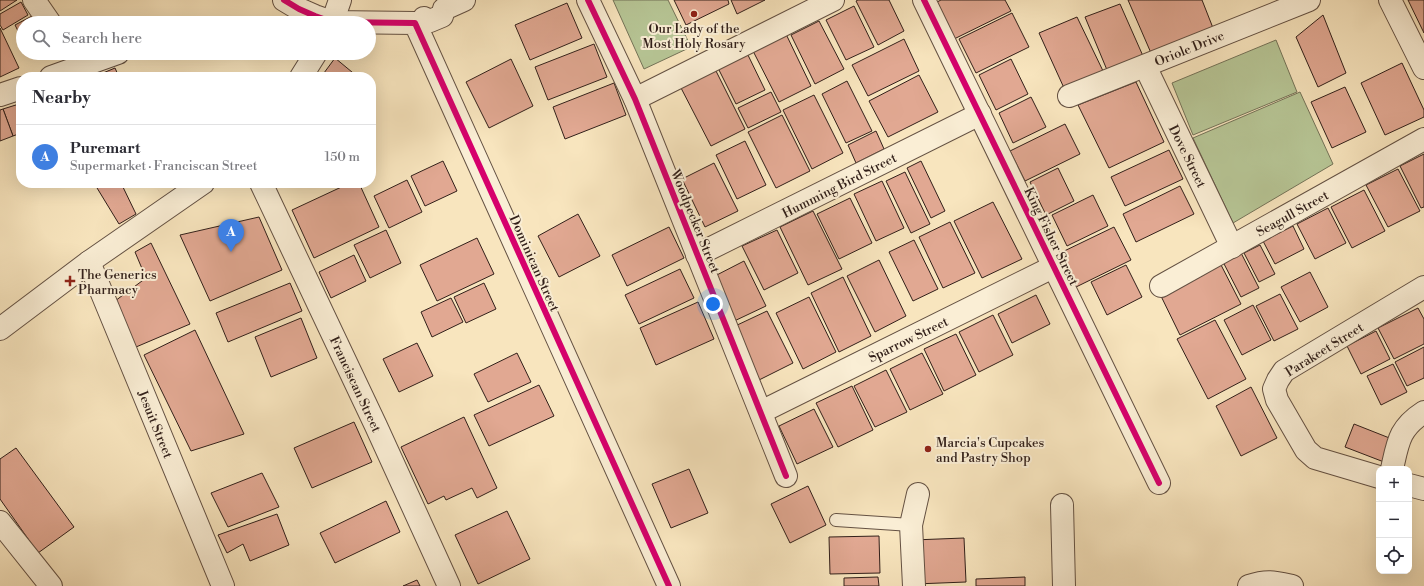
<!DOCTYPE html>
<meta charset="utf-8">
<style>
body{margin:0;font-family:"Libre Bodoni",serif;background:#f2f2f3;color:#2b2b33}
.controls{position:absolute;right:12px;bottom:12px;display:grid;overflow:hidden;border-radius:8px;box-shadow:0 4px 16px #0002}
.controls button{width:36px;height:36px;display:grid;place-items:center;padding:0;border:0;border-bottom:1px solid #e1e1e2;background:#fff;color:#2b2b33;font:20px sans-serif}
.you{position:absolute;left:713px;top:304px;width:14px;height:14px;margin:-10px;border:3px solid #fff;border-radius:50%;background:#1a73e8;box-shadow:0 0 0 6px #1a73e833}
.badge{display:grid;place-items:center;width:26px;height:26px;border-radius:50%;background:#8f2418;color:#fff;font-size:13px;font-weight:700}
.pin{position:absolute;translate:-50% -33px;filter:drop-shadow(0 1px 2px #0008)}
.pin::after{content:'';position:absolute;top:21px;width:14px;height:12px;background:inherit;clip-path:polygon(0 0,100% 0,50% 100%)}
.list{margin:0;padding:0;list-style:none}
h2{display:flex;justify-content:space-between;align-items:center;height:52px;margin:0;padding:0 16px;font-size:17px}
h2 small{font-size:13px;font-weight:400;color:#7c7c81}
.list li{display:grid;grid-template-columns:26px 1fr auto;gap:12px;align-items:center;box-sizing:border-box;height:64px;padding:0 16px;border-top:1px solid #e1e1e2}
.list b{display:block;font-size:15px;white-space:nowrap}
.list p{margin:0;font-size:13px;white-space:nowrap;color:#7c7c81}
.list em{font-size:13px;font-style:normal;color:#7c7c81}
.icon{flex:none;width:22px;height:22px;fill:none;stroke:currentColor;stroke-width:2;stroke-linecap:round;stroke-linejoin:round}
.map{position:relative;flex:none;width:1424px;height:586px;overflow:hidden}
.search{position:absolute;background:#fff;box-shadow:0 4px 16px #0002;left:16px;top:16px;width:360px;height:44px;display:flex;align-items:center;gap:10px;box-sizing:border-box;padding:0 14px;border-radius:22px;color:#7c7c81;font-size:15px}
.panel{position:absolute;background:#fff;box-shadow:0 4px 16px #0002;left:16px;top:72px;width:360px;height:116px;border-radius:16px}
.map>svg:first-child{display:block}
</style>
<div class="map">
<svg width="1424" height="586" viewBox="0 0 1424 586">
<rect width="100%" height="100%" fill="#f8e5be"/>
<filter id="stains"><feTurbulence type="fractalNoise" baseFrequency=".005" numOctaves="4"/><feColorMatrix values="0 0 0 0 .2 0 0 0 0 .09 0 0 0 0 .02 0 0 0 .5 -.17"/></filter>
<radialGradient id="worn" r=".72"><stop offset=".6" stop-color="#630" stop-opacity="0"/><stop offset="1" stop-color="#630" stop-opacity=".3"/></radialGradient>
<g fill="#b7c696" stroke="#747358">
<polygon points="613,0 668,0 691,47 644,69"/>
<polygon points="1276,40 1297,92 1193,135 1172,83"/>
<polygon points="1300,92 1333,164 1233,223 1193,138"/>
</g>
<g fill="#e1a892" stroke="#32201a">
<polygon points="0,0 17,0 0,11"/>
<polygon points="674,0 728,0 729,4 686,25"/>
<polygon points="731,0 765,0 737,14"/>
<polygon points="858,0 889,0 904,31 878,45 856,1"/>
<polygon points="941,0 1005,0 1011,11 952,40 935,3"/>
<polygon points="1128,0 1202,0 1213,28 1151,53"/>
<polygon points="1408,0 1424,0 1424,33"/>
<polygon points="21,2 28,15 3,30 0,25 0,14"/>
<polygon points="567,3 582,38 530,60 515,25"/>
<polygon points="1120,4 1143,56 1107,70 1085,17"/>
<polygon points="854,6 874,47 846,60 826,20"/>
<polygon points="1012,13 1029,47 976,73 959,39"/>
<polygon points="1323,15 1346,73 1318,87 1296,37"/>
<polygon points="32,16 35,23 23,23 23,41 15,25"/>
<polygon points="1077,17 1104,73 1064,88 1039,33"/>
<polygon points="819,21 844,69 815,84 791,35"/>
<polygon points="0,28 19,68 0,77"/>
<polygon points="785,32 811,86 779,102 752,49"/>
<polygon points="904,39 919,71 868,96 852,65"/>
<polygon points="594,44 607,77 548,100 535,67"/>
<polygon points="746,51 765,90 736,104 717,66"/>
<polygon points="335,58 358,77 321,77"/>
<polygon points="511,59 533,106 489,128 466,82"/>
<polygon points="1011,59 1028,94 996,110 979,75"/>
<polygon points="1402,63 1424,110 1424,117 1385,135 1361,83"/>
<polygon points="115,68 119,77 104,77 103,73"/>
<polygon points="715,69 745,129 711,146 680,86"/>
<polygon points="103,73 104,77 93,77"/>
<polygon points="919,75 938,112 888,137 869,101"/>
<polygon points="847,81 872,131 846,143 822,94"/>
<polygon points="1136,82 1164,142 1109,168 1078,105"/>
<polygon points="614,83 626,115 565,139 553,107"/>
<polygon points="1345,87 1366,132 1332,148 1311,102"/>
<polygon points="771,92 781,112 748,128 738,108"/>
<polygon points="814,95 843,153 812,169 783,110"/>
<polygon points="1031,97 1046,127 1013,143 999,113"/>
<polygon points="19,104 21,110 21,133 13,136 3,109"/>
<polygon points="3,109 13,136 0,141 0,110"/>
<polygon points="782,115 810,171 776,188 748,132"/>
<polygon points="1065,124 1080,154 1025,181 1010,151"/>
<polygon points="876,131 884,149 856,163 848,145"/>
<polygon points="745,141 766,185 737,199 716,155"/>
<polygon points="1169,150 1183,179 1125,206 1111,177"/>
<polygon points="1424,154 1424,207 1421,208 1400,166"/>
<polygon points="443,161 457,191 425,206 411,176"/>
<polygon points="921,161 945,211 931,218 907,168"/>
<polygon points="714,163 738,211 705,227 682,179"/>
<polygon points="1058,168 1074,201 1046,215 1030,182"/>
<polygon points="1398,169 1420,211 1388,227 1366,185"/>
<polygon points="905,172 930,224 911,233 886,181"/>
<polygon points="407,180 422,212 389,228 374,196"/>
<polygon points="882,181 904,228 876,241 854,194"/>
<polygon points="94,183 121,183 136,214 119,224"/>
<polygon points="350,183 359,183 379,227 314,258 292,210"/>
<polygon points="1180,186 1194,214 1136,242 1123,214"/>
<polygon points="1364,190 1385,231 1352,248 1331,207"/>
<polygon points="1093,195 1108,226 1067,246 1052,215"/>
<polygon points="850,198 872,243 839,259 817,214"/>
<polygon points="993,202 1022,259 982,278 954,221"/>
<polygon points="1328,208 1346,243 1315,259 1297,224"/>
<polygon points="813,211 842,269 808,285 780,227"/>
<polygon points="578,214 600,256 559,277 538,236"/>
<polygon points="259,217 282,270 210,301 180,235"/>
<polygon points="950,222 975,273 943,288 919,237"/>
<polygon points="1293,226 1304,249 1275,264 1263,241"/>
<polygon points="669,227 684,258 627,286 612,255"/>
<polygon points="1114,227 1131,260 1074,288 1058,254"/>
<polygon points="386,230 401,263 370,278 354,245"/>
<polygon points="777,230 798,273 764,290 742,246"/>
<polygon points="477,238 494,274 437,301 420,265"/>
<polygon points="914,240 938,289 913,301 889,252"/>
<polygon points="151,243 190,324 136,347 115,301 146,278 135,252"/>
<polygon points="1260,245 1275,274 1259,282 1244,253"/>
<polygon points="1239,249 1259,288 1241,297 1221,258"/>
<polygon points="354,255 366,281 331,298 319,272"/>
<polygon points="879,260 906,316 875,332 847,276"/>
<polygon points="744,261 766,306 730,323 709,279"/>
<polygon points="1219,261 1241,304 1180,335 1159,292"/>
<polygon points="1126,265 1142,297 1107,315 1091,282"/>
<polygon points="680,269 694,298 639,324 625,295"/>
<polygon points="1310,272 1328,307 1300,322 1281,287"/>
<polygon points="843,277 871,336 839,352 811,293"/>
<polygon points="290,283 302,311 228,342 216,313"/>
<polygon points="484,283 496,309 466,323 454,297"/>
<polygon points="1280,294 1298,329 1274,341 1256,306"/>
<polygon points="1036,295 1050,324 1012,343 998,314"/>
<polygon points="809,297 836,352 803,369 776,313"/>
<polygon points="451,298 463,322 432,337 421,312"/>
<polygon points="698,302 714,339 656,365 640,328"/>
<polygon points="1253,305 1271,340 1242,355 1224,320"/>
<polygon points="1418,308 1424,319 1424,344 1394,359 1378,328"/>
<polygon points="767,311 793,363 759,380 733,327"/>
<polygon points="993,315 1013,355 979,372 959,332"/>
<polygon points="301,318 317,358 271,377 255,337"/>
<polygon points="1215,320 1246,379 1208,399 1177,339"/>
<polygon points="195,330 244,434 191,451 144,355"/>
<polygon points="1376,331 1390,359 1361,374 1347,346"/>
<polygon points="956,334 976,375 944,391 924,349"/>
<polygon points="417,343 433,376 399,392 383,359"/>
<polygon points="1424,347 1424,378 1407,386 1395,362"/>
<polygon points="517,353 531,382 488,402 474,374"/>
<polygon points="922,353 943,394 910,410 890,369"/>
<polygon points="1393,364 1407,392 1381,405 1367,376"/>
<polygon points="886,370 907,412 875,427 854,386"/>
<polygon points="539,385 554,416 489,446 474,415"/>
<polygon points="852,386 873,430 838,447 816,403"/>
<polygon points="1251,387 1277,438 1241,456 1216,406"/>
<polygon points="814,409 833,447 797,464 779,426"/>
<polygon points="464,417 497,488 477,498 472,488 446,500 444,496 428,504 401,447"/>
<polygon points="354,422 372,462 312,488 294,448"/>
<polygon points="1354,424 1392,439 1384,462 1345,447"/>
<polygon points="16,448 74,527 38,553 0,499 0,459"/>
<polygon points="689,469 708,513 671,528 652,484"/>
<polygon points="262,473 279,507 228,527 211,493"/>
<polygon points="808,486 826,525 790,543 771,504"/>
<polygon points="386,501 400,532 335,563 320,533"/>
<polygon points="507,511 530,559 478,584 455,535"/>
<polygon points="277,514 289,545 250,561 243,544 227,553 218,535"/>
<polygon points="879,536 880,573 830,574 829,537"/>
<polygon points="964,538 966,582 915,584 913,540"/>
<polygon points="878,577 879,586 844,586 844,578"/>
<polygon points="1025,577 1025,586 976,586 976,579"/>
<polygon points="417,580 420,586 403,586"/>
</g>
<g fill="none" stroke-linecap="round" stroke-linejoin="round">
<g stroke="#645143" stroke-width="14">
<polyline id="lane" points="836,520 911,525"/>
</g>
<g stroke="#645143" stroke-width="24">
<g id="street">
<polyline points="34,0 50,23"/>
<polyline points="284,0 299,9 315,16 332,22 415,23 669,586"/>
<polyline points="588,0 635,99 786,476"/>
<polyline points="924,0 1159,483"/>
<polyline points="1390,0 1424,68"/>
<polyline points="424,18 430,21 442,16 444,9 464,0"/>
<polyline points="332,23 340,0"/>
<polyline points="1145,66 1232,247"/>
<polyline points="51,77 118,53"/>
<polyline points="301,77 316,53"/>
<polyline points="0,95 21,88"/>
<polyline points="1069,96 1309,0"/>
<polyline points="635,99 833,0"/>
<polyline points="261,183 376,426 449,586"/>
<polyline points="697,255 980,114"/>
<polyline points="89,262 223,586"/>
<polyline points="1161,286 1424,139"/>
<polyline points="0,329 89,262 203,183"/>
<polyline points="761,412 1055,266"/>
<path d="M1392 469C1398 442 1399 428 1424 412"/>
<polyline points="1379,477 1315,458 1306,450 1277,400 1274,389 1278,380 1284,371 1424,287"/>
<polyline points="1409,485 1424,489"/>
<polyline points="1062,505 1064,586"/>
<polyline points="0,522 51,586"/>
<polyline points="914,586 911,525 918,494"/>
<path d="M1249 586C1267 580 1274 582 1292 586"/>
</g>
</g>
<use href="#lane" stroke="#faeed5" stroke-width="12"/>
<use href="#street" stroke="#faeed5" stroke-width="22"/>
<g stroke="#faeed5" stroke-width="8">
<g id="cycleway">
<polyline points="284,0 299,9 315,16 332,22 415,23 669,586"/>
<polyline points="588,0 635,99 786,476"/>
<polyline points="924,0 1159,483"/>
</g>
</g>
<use href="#cycleway" stroke="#d6006c" stroke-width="6"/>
</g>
<g fill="#8f2418" stroke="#faeed5" stroke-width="1.5">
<circle cx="694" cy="14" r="4"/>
<path d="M68 275h4v4h4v4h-4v4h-4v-4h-4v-4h4z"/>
<circle cx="928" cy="449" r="4"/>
</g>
<g text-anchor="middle" stroke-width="4" stroke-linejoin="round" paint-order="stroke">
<g font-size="13" fill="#32201a" stroke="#faeed5" text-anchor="start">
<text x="694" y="33" text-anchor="middle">Our Lady of the<tspan x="694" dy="15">Most Holy Rosary</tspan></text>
<text x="78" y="279">The Generics<tspan x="78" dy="15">Pharmacy</tspan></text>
<text x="936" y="447">Marcia's Cupcakes<tspan x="936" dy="15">and Pastry Shop</tspan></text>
</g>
<g font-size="13" fill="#32201a" stroke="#faeed5">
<text transform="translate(1189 48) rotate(-22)" y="5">Oriole Drive</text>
<text transform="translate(1188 156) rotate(64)" y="5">Dove Street</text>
<text transform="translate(839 185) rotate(-27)" y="5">Humming Bird Street</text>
<text transform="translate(1292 213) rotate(-29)" y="5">Seagull Street</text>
<text transform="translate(696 221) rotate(68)" y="5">Woodpecker Street</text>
<text transform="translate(1052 236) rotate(64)" y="5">King Fisher Street</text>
<text transform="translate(535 263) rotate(66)" y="5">Dominican Street</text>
<text transform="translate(908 339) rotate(-26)" y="5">Sparrow Street</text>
<text transform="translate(1324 349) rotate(-32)" y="5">Parakeet Street</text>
<text transform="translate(356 384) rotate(65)" y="5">Franciscan Street</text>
<text transform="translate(156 424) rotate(68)" y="5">Jesuit Street</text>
</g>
</g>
<rect width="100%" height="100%" filter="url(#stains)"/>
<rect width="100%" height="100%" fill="url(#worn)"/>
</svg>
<div class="controls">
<button>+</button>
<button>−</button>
<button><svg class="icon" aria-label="locate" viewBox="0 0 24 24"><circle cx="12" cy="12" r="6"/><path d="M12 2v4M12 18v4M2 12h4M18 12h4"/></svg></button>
</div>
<div class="you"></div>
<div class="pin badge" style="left:231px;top:252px;background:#3f7fe0">A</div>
<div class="search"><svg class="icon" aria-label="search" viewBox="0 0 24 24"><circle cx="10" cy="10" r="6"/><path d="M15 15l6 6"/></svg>Search here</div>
<section class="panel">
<h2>Nearby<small></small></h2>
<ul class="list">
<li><span class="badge" style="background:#3f7fe0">A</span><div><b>Puremart</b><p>Supermarket · Franciscan Street</p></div><em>150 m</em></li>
</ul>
</section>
</div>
